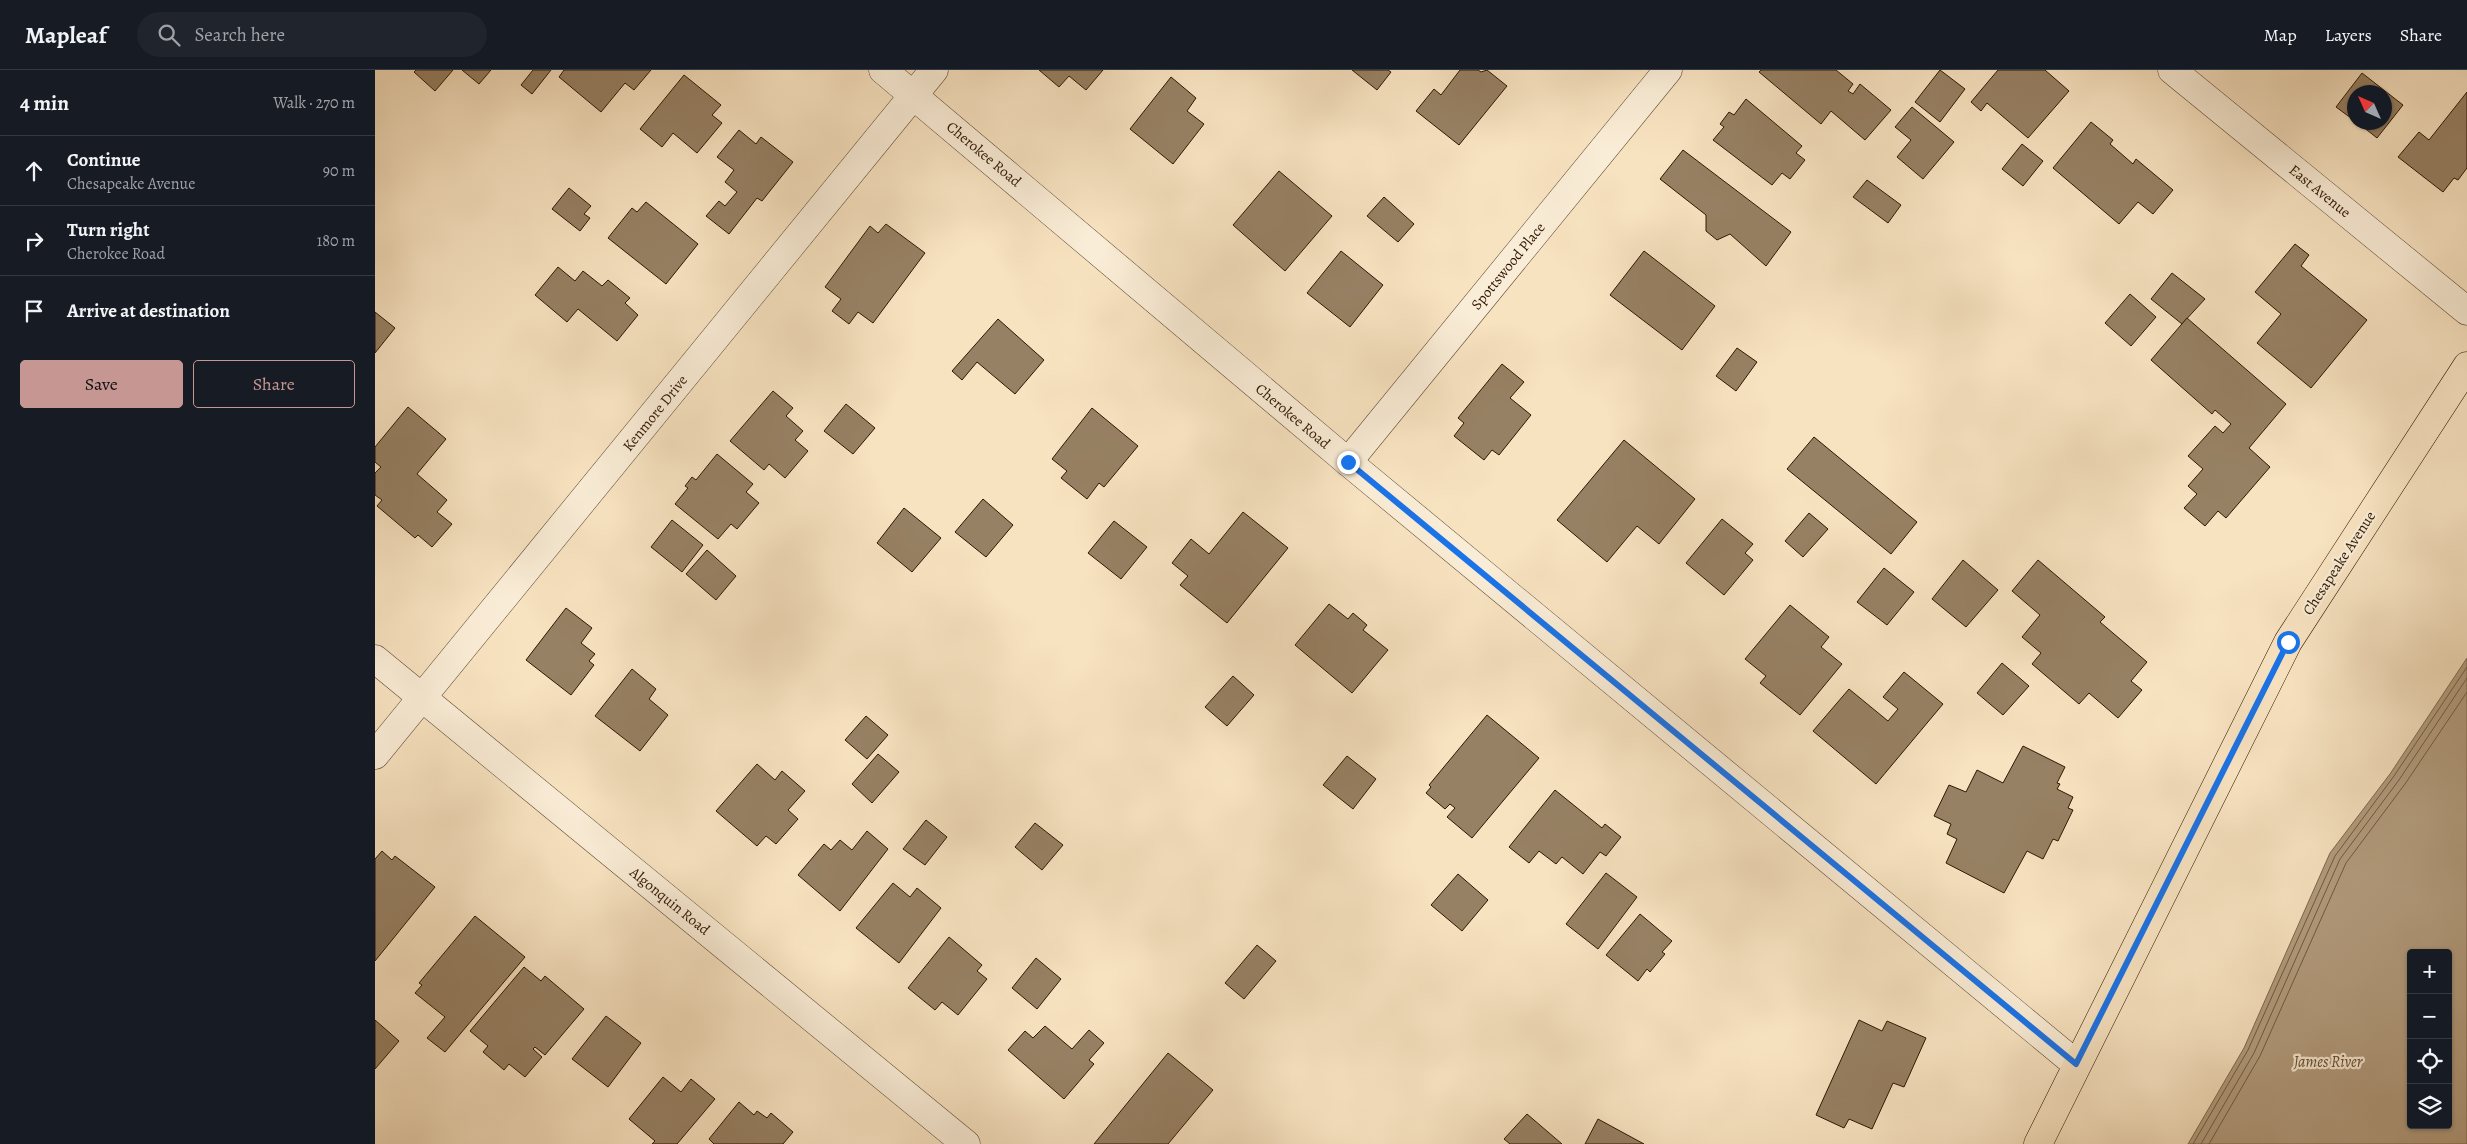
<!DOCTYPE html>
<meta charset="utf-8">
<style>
body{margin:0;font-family:Alegreya,serif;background:#20242c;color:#f1f3f6}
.controls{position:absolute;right:15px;bottom:15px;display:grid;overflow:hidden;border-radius:5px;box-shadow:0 1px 4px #0004}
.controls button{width:45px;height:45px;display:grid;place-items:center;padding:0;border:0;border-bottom:1px solid #363941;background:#171b24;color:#f1f3f6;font:25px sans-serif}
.compass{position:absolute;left:1972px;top:15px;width:45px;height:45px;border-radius:50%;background:#171b24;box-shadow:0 1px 4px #0004;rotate:315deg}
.stop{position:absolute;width:15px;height:15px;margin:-11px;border:4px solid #1a73e8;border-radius:50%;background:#fff}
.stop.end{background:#1a73e8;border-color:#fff;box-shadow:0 1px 5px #0008}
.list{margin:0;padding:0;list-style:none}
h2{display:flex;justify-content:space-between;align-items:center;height:65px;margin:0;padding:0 20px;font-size:21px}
h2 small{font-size:16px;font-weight:400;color:#9ea1a6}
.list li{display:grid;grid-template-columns:32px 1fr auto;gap:15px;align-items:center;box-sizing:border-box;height:70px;padding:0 20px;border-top:1px solid #363941}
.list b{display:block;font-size:19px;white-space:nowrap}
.list p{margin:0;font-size:16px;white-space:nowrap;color:#9ea1a6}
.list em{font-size:16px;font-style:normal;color:#9ea1a6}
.actions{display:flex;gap:10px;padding:15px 20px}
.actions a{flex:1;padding:11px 0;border:1px solid #c59692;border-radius:5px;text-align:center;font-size:18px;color:#c59692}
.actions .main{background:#c59692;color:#111}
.icon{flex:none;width:28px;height:28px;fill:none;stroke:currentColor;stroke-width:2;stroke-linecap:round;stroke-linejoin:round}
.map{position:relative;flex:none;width:2092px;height:1074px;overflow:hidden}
header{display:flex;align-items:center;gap:30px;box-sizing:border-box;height:70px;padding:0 25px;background:#171b24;border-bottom:1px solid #363941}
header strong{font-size:24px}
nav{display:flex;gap:28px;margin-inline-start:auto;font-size:18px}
.search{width:350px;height:45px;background:#20242c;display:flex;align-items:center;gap:12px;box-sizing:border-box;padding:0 18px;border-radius:28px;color:#9ea1a6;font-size:19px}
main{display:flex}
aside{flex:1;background:#171b24}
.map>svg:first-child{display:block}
</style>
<header>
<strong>Mapleaf</strong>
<div class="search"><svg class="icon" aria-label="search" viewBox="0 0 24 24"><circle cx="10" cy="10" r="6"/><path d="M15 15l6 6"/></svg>Search here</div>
<nav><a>Map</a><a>Layers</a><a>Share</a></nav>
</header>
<main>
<aside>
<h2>4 min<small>Walk · 270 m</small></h2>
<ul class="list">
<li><svg class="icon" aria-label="ahead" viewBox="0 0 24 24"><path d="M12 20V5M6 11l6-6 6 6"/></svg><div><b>Continue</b><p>Chesapeake Avenue</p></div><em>90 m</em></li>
<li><svg class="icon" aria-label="right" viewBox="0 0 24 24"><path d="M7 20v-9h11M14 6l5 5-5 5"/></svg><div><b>Turn right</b><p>Cherokee Road</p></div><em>180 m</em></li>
<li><svg class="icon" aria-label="arrive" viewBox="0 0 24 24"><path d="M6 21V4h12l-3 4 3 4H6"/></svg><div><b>Arrive at destination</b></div></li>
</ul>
<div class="actions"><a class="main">Save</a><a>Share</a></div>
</aside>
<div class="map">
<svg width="2092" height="1074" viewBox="0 0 2092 1074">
<rect width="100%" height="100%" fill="#f8e3c1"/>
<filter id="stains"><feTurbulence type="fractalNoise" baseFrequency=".004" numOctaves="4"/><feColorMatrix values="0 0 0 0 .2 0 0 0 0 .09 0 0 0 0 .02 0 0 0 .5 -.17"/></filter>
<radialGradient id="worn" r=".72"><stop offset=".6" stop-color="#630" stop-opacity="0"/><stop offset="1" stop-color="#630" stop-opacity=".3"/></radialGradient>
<path fill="#b39d7f" stroke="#7e674c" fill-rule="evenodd" d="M2092 588V1074H1813L1869 978 1955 783 2015 704ZM2036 883H2073V1055H2036Z"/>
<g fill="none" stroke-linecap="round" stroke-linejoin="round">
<g stroke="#705a40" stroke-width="1">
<polyline points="1818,1074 1873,980 1960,786 2019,706 2092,597"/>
<polyline points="1826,1074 1879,983 1965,789 2024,710 2092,608"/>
<polyline points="1834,1074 1885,986 1971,793 2030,714 2092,622"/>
</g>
</g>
<g fill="#978164" stroke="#2e1600">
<polygon points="41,0 78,0 60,21 39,2"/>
<polygon points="87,0 116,0 104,14"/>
<polygon points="158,0 176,0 157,24 146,15"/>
<polygon points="189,0 276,0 259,20 250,13 226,42 184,7"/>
<polygon points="664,0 728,0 711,20 694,6 684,17"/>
<polygon points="977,0 1013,0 1016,2 1002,20"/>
<polygon points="1085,0 1103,0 1106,2 1112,0 1132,16 1084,75 1041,41 1059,19 1066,25"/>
<polygon points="1386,0 1461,0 1478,14 1473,21 1478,24 1485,14 1516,40 1490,70 1456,41 1446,54 1384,2"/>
<polygon points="1565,0 1590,19 1565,52 1540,32"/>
<polygon points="1623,0 1670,0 1694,21 1653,68 1612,33 1606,41 1596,32"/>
<polygon points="1987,3 2028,35 2002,68 1982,52 2010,52 2010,22 1980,22 1980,51 1961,37"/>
<polygon points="309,5 346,35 337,45 347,53 322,83 298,63 287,77 265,59"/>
<polygon points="796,7 821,28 812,41 829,54 798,94 755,59"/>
<polygon points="2092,22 2092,98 2083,110 2079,108 2068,122 2023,87 2044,62 2054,70"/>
<polygon points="1371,29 1427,76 1421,83 1430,90 1415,109 1407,103 1397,115 1338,70 1349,57 1345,54 1354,42 1359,45"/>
<polygon points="1537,37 1579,72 1548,109 1522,87 1536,70 1520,57"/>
<polygon points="1716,52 1738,70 1735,74 1758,94 1761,89 1798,120 1778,144 1763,132 1744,154 1678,98"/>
<polygon points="364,60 381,74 386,67 418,92 387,131 382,128 354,164 331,146 344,131 350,136 362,122 350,112 359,100 342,87"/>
<polygon points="1647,74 1668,91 1648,116 1627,99"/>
<polygon points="1308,80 1416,162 1391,196 1355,164 1342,170 1331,161 1331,145 1285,109"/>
<polygon points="904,101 957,146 910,201 858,155"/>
<polygon points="1492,110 1526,135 1513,153 1478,127"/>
<polygon points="194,118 216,136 209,144 215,148 205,161 177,139"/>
<polygon points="1009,127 1039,154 1023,172 992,146"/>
<polygon points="271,132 323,174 291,214 233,168 257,138 262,142"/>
<polygon points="511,154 550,183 498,253 483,242 474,254 457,241 466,229 450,217 495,156 503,163"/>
<polygon points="1920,174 1934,185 1926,196 1992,250 1936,318 1882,273 1906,244 1880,222"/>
<polygon points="966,181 1008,215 975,257 932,223"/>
<polygon points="1269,181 1340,236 1307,280 1235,225"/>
<polygon points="183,197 200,211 208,201 227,216 233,210 255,228 250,233 263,245 242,271 203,239 192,252 160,225"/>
<polygon points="1797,203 1830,229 1807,254 1776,229"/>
<polygon points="1755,224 1781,247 1756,276 1730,253"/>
<polygon points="0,242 20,258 0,283"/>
<polygon points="1812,248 1911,334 1874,378 1895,397 1851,448 1843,441 1830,456 1809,438 1822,424 1813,416 1828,399 1813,386 1840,356 1848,363 1856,354 1840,340 1837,344 1776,290"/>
<polygon points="623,249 669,290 640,324 602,292 587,310 577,301"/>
<polygon points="1362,278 1382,292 1361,321 1341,306"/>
<polygon points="1127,294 1149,312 1135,328 1156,345 1124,385 1117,380 1109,390 1079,366 1089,353 1083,348"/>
<polygon points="398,321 418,338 411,346 428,361 420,370 433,381 410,408 394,394 389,400 355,371"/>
<polygon points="471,334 500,358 478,384 449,361"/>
<polygon points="33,337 71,369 42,404 72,430 62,442 77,454 57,477 43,465 40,468 2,436 7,430 0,425 0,403 6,397 0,392 0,377"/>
<polygon points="717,338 763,376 729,417 724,413 712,429 686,408 692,401 677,389"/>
<polygon points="1439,367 1542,452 1516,484 1412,399"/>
<polygon points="1249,370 1320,429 1284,474 1262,456 1232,492 1182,450"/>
<polygon points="342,384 378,414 371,422 384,433 362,459 356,454 343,469 300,434 313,418 310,416 317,407 321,410"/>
<polygon points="608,429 638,455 611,487 580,462"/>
<polygon points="529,438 566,468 537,502 502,473"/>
<polygon points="868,442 913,478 852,553 805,515 813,506 797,493 816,469 834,484"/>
<polygon points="1434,443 1453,459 1428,487 1410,471"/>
<polygon points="1347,449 1378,474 1370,483 1378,490 1349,525 1311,493"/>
<polygon points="297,450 328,475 307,502 276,477"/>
<polygon points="739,451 772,477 746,509 713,483"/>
<polygon points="332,480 361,506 341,530 311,504"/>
<polygon points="1588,490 1623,520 1591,557 1557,529"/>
<polygon points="1663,490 1730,547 1725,552 1772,592 1756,611 1767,620 1743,648 1714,623 1704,634 1657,594 1666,583 1647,567 1665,545 1637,521"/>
<polygon points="1509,498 1539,522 1512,555 1482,532"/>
<polygon points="954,534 973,549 978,543 992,555 988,560 1013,580 977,623 920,575"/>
<polygon points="1415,535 1454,567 1446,577 1467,594 1425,645 1385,613 1391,606 1370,589"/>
<polygon points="191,538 217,558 206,573 220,584 214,591 219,595 196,625 151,590"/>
<polygon points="1627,593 1654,616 1628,645 1602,623"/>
<polygon points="257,599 281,619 274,629 293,645 265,681 220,646"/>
<polygon points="1529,602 1568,634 1501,714 1438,661 1474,619 1513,651 1523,639 1508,627"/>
<polygon points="858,606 879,625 852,656 830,637"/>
<polygon points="1112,645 1164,688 1097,768 1072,747 1080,738 1075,734 1070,739 1051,723 1056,717 1054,715"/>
<polygon points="491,646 513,665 492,689 470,670"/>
<polygon points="1648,676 1690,697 1682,713 1685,714 1682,719 1698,727 1693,738 1698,740 1683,771 1678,769 1668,789 1652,781 1629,823 1571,793 1582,769 1572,764 1576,754 1559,746 1574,715 1591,722 1602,700 1628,713"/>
<polygon points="503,684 524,702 497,733 477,714"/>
<polygon points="972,686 1001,709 978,739 948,715"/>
<polygon points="382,694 400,710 407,701 430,721 413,740 423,749 401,774 391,766 382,776 341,741"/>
<polygon points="1180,720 1227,758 1230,754 1246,767 1231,786 1225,782 1208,804 1187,787 1181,794 1164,781 1154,793 1134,777"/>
<polygon points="551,750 572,767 550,795 528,779"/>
<polygon points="660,753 688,775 667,800 640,777"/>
<polygon points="492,761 513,779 465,841 423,805 449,774 456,780 465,770 477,780"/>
<polygon points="7,781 17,790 20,786 60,817 0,891 0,789"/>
<polygon points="1231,803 1262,827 1223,879 1191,854"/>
<polygon points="1083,804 1113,830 1087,861 1056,835"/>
<polygon points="518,813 535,827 542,818 566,838 524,893 481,858"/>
<polygon points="1265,844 1297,871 1287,882 1290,884 1275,902 1272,899 1263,911 1231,885"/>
<polygon points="100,846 150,887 70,982 52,968 70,947 40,923 47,915 44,913"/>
<polygon points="574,867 607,895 602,901 612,909 583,945 567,932 560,940 533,918"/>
<polygon points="882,875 901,891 869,929 850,913"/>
<polygon points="661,888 686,909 662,939 637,918"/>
<polygon points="149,897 166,911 170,906 209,939 170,985 160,977 158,979 167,987 150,1007 134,994 129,1000 108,982 113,976 95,961"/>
<polygon points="231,946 266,973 233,1017 197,989"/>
<polygon points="0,950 24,971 0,999"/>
<polygon points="1484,950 1507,961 1512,951 1551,968 1529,1017 1518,1013 1497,1059 1474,1049 1469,1058 1441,1045"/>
<polygon points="670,956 697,979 714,960 729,973 714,990 719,994 689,1029 633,980 650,961 658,968"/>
<polygon points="793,983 838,1020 793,1074 719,1074"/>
<polygon points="288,1007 306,1022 316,1009 340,1029 302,1074 277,1074 280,1071 254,1049"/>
<polygon points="364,1032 379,1045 382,1041 392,1048 396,1043 418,1062 408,1074 339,1074 334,1069"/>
<polygon points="1152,1044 1187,1074 1135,1074 1129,1069"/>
<polygon points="1223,1049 1269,1074 1210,1074"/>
</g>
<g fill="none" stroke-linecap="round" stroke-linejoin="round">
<g stroke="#604930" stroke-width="29">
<g id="minor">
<polyline points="508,0 973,392 1701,994"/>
<polyline points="1797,0 2092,241"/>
<polyline points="973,392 1293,0"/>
<polyline points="0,589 591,1074"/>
<polyline points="0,685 559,0"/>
</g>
</g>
<g stroke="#2e1600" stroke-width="29">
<polyline id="major" points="1663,1074 1913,572 2092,296"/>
</g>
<use href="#minor" stroke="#faedd7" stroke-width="28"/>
<use href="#major" stroke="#f8e3c1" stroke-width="28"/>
</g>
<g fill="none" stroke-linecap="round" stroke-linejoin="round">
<polyline stroke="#1a73e8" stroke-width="6" points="973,392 1701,994 1913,572"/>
</g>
<g text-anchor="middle" stroke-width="4.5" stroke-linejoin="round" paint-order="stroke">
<g font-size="15" fill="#2e1600" stroke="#faedd7">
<text transform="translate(609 84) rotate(40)" y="5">Cherokee Road</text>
<text transform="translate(1945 121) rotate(39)" y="5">East Avenue</text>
<text transform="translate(1133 196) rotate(-51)" y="5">Spottswood Place</text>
<text transform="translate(280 343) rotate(-51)" y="5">Kenmore Drive</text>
<text transform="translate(918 346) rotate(40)" y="5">Cherokee Road</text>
<text transform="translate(1964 493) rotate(-57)" y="5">Chesapeake Avenue</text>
<text transform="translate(295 831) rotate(39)" y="5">Algonquin Road</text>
</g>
<g font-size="16" font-style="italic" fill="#634c33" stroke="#faedd7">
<text x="1953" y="997">James River</text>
</g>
</g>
<rect width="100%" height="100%" filter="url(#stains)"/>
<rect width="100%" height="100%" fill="url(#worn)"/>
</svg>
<div class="controls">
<button>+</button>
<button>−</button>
<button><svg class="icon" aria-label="locate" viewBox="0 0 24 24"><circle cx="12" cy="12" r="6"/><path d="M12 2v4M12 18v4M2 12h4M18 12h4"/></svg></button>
<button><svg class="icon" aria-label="layers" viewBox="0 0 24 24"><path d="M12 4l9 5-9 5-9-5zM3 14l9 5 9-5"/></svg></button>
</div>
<svg class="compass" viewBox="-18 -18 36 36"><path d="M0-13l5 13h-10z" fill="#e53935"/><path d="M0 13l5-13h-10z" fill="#9ea1a6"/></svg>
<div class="stop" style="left:1913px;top:572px"></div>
<div class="stop end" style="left:973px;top:392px"></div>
</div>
</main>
